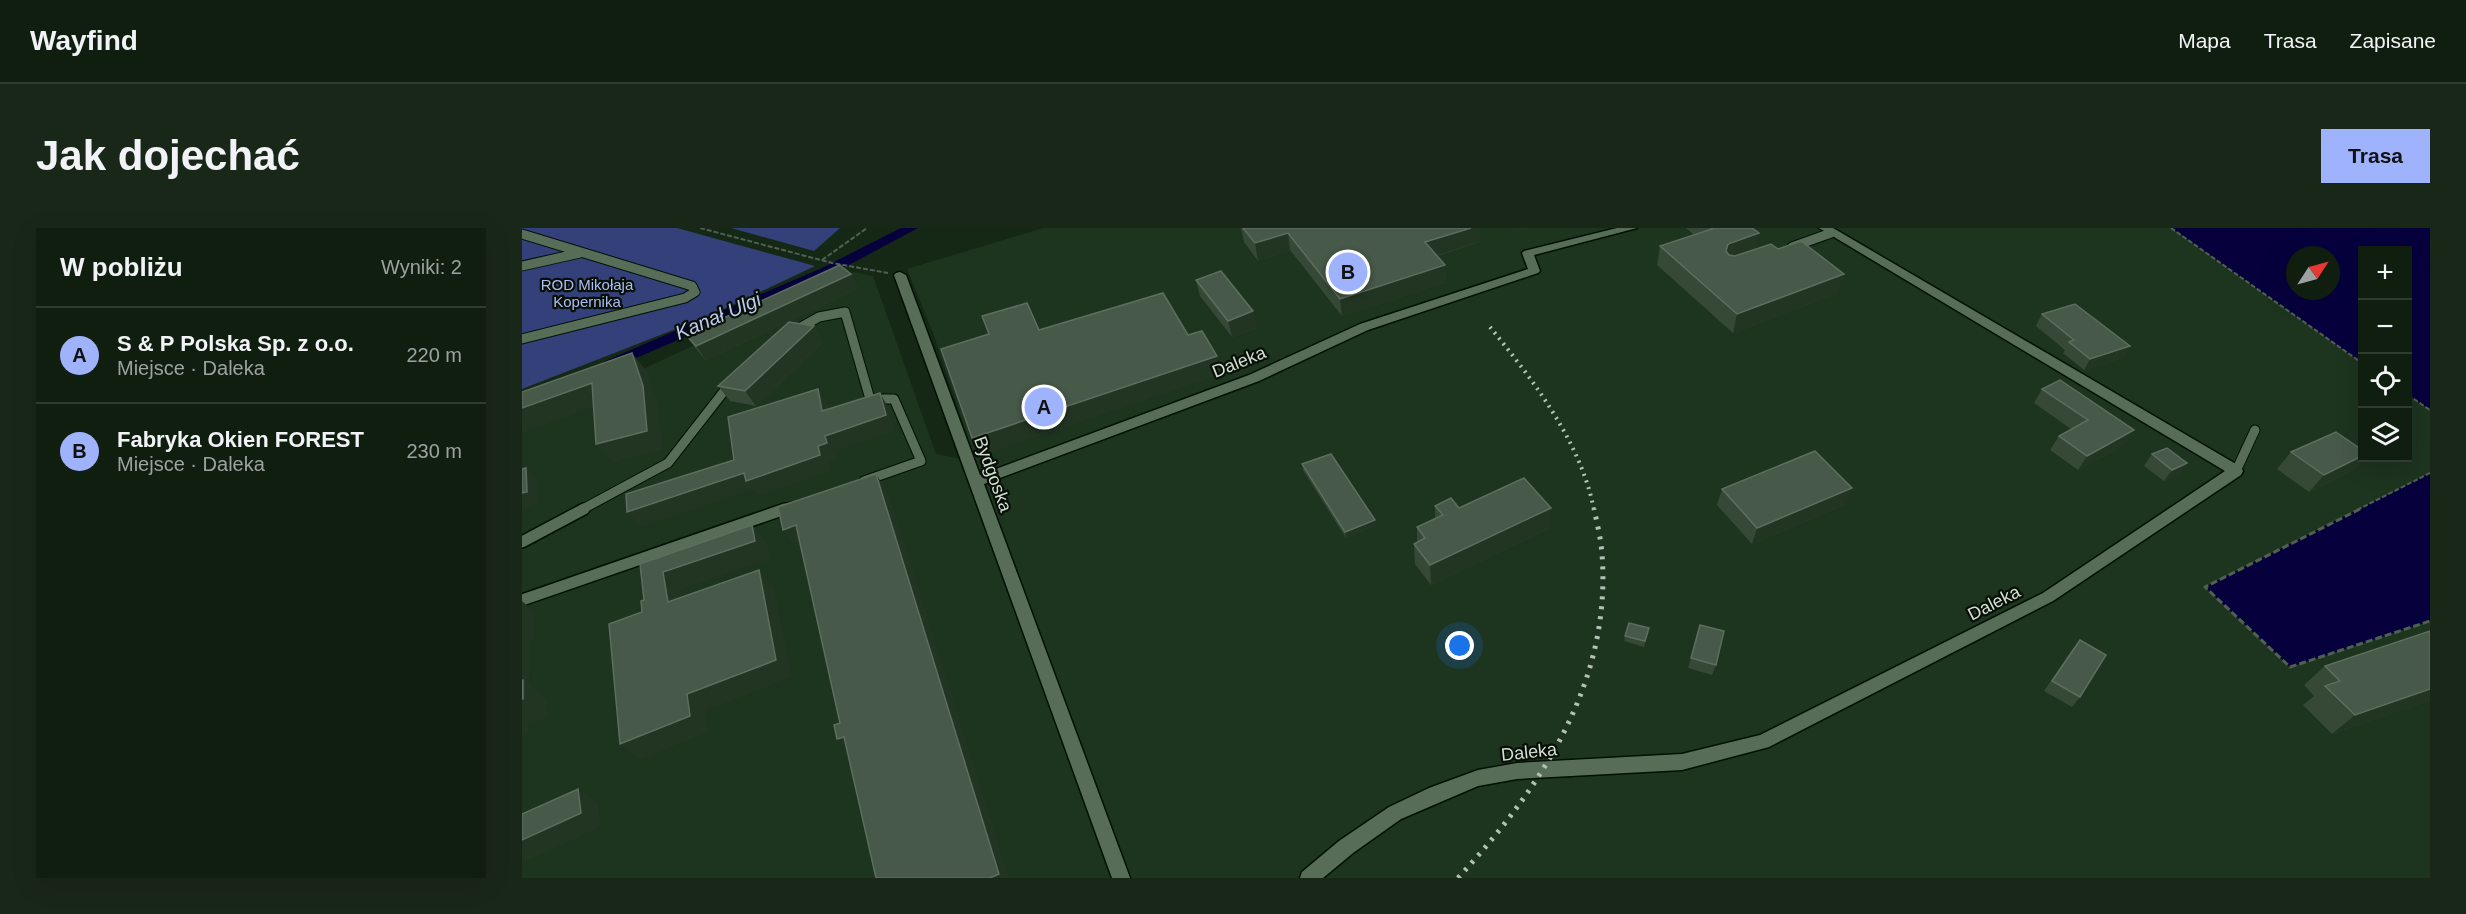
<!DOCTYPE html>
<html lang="pl">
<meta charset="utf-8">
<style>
body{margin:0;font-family:Arial,sans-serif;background:#192719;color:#f1f3f6}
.controls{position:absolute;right:18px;top:18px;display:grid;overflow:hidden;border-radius:0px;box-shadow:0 6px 24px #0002}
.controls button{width:54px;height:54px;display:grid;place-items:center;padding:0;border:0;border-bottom:2px solid #303c30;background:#101e10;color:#f1f3f6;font:30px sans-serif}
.compass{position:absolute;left:1764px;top:18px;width:54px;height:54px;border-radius:50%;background:#101e10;box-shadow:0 6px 24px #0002;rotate:54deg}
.you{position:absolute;left:938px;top:418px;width:21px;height:21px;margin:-15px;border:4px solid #fff;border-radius:50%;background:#1a73e8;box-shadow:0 0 0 9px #1a73e833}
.badge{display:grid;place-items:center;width:39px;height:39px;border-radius:50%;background:#9fb3fd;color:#111;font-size:20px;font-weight:700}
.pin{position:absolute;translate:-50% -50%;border:3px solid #fff;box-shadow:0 2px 6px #0006}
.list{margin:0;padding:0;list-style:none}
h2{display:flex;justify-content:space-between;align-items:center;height:78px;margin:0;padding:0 24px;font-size:26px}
h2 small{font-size:20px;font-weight:400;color:#9ca29f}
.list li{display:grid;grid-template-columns:39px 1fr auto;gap:18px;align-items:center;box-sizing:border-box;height:96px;padding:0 24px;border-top:2px solid #303c30}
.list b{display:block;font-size:22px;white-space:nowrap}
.list p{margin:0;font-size:20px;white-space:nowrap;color:#9ca29f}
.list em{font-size:20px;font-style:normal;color:#9ca29f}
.icon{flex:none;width:33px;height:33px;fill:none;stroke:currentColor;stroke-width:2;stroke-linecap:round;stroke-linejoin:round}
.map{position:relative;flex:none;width:1908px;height:650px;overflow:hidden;border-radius:0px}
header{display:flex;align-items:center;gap:36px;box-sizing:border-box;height:84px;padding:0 30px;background:#101e10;border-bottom:2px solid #303c30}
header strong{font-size:28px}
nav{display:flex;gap:33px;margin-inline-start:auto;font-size:21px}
.intro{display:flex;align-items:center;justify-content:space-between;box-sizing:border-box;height:144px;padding:0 36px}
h1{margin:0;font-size:42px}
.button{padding:15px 27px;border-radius:0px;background:#9fb3fd;color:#111;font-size:21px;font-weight:700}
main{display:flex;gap:36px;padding:0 36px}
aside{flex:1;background:#101e10;border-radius:0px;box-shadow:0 6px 24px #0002}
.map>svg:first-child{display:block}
</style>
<header>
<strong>Wayfind</strong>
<nav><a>Mapa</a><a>Trasa</a><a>Zapisane</a></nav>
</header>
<div class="intro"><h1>Jak dojechać</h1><a class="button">Trasa</a></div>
<main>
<aside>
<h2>W pobliżu<small>Wyniki: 2</small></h2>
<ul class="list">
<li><span class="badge">A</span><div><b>S &amp; P Polska Sp. z o.o.</b><p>Miejsce · Daleka</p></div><em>220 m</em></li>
<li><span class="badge">B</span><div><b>Fabryka Okien FOREST</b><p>Miejsce · Daleka</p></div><em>230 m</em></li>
</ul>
</aside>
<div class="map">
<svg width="1908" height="650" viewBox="0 0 1908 650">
<rect width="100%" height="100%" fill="#152816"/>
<polygon fill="#1d341f" points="521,0 1649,0 1840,135 1840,230 1886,230 1886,167 1908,182 1908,245 1683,359 1768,439 1908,393 1908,650 0,650 0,185 123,140 331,44 351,48 414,226 454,234 411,105 385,41"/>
<g fill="#344079">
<polygon points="0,0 155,0 293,38 187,88 0,161"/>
<polygon points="209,0 318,0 292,23"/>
</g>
<g fill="#06003d" fill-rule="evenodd">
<path d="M1649 0H1908V182L1886 167V22H1840V135ZM1773 27H1809V63H1773Z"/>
<polygon points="1908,245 1908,393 1768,439 1683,359"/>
</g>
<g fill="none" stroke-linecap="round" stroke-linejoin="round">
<polygon fill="#06003d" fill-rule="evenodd" points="379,0 396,0 310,46 93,139 88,141 80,136 83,133 300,40"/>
<g stroke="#011103" stroke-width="11">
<g id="service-far1">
<polyline points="0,6 170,58 173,64 163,70 0,111"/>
<polyline points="1270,19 1309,5"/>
<polyline points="0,38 58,25"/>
<polyline points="272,103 297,89 323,84 348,171 372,171 399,233 342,253"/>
<polyline points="1714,243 1733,202"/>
<polyline points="59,282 146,235 210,153"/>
<polyline points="259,282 268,279"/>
</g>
</g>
<g stroke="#011103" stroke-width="14">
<g id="service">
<polyline points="0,314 62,281"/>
<polyline points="0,372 263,281"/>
</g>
</g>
<g stroke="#011103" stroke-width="3">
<g id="minor">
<polygon points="1095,0 1115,0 1012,27 1018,43 1016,45 846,102 737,153 462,256 608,650 590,650 372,47 374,45 378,44 384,47 458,247 727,147 838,96 1006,41 1000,25 1002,23"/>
<polygon points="1297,0 1311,0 1719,239 1721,243 1719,247 1531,373 1247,519 1160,542 995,551 956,558 879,591 831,625 801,650 778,650 780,644 817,613 867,579 907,560 956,542 995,535 1160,526 1238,507 1521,365 1703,243"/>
</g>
</g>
<g stroke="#4f6050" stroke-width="2" stroke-dasharray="5 2" stroke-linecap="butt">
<polyline points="178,0 310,35 366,45"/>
<polyline points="1649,0 1840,135"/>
<polyline points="300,32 345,0"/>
<polyline points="1886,167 1908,182"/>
<polyline points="1835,282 1908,245"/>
</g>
<polyline stroke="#4f6050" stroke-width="3" stroke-dasharray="7 3" stroke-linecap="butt" points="1838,281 1683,359 1768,439 1908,393"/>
<use href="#service-far1" stroke="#586d58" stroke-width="9"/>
<use href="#service" stroke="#586d58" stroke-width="11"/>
<use href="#minor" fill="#586d58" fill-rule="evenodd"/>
<path stroke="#b4c1b5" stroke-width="4" stroke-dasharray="2 5" stroke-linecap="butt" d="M968 99C1011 152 1059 214 1072 282"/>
<path stroke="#b4c1b5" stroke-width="5" stroke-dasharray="3 7" stroke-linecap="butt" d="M936 650C1019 560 1090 454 1080 326 1079 311 1075 295 1072 281"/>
</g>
<g fill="#364937">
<polygon points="719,0 721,0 958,14 915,28 923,37 924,54 820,88 768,22 736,33 722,14"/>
<polygon points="1164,0 1230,0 1233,21 1316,65 1211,105 1135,37 1138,18 1172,7"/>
<polygon points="674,52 735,100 710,109 678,68"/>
<polygon points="337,60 184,132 174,121 164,107"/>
<polygon points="1520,86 1608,118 1601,130 1562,142 1541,125 1543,122 1514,98"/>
<polygon points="301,114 234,178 208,173 196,158"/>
<polygon points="1520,161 1602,217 1556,242 1528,222 1537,208 1549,201 1512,175"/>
<polygon points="1769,224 1840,230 1842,230 1831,242 1787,264 1755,241"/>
<polygon points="1630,226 1665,235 1657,246 1642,253 1622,238"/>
<polygon points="780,236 854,297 824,310 781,242"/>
<polygon points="1200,261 1324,276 1230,316 1195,277"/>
<polygon points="913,278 937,280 1028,300 909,357 893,336 892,316 895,314 895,299 913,291"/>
<polygon points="1178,397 1194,437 1190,447 1166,440"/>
<polygon points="1127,400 1122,419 1102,413 1103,408"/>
<polygon points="1908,403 1908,472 1810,506 1781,477 1792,468 1782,457 1803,438"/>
<polygon points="1558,412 1558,469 1550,479 1522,463 1549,423"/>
</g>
<g fill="#223523">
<polygon points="949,0 958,0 958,14 903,31 903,14"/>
<polygon points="989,0 1011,0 989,5"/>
<polygon points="766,5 768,22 736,33 733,15"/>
<polygon points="1237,5 1232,24 1202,35 1206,16"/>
<polygon points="923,37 924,54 820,88 818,71"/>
<polygon points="329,46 337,60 184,132 174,118"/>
<polygon points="1322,46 1316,65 1211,105 1215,86"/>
<polygon points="731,83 735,100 710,109 706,93"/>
<polygon points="292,98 301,114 234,178 223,163"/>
<polygon points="1608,118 1601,130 1562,142 1568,131"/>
<polygon points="110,125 125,144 136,177 141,222 90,235 74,216"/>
<polygon points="695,128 700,146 459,228 450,210"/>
<polygon points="70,155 86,174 0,205 0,180"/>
<polygon points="296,161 306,177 311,199 300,183"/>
<polygon points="358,165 367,181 373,203 314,223 316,230 307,233 309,243 236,268 231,262 119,299 105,284 296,218 303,208"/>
<polygon points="1612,202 1602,217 1556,242 1565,228"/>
<polygon points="1840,228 1840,230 1842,230 1831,242 1787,264 1802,247"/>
<polygon points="1665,235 1657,246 1642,253 1650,242"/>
<polygon points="4,240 15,251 17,275 0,281 0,265"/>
<polygon points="354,246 367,266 487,650 468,650"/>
<polygon points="1330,260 1324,276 1230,316 1235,300"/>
<polygon points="1029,280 1028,300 909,357 908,337"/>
<polygon points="853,292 854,297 824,310 823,304"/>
<polygon points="230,297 245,315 248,331 158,362 163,391 146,374 141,344"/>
<polygon points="274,297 289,318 277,322 261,302"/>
<polygon points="237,342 252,360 270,449 183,483 186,504 118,532 98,516 165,466"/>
<polygon points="0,373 11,383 12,410 8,412 7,456 25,471 26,489 6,497 6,504 0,507"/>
<polygon points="1908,461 1908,472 1810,506 1833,487"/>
<polygon points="322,509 332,530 315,511"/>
<polygon points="56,561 76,575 79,599 0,635 0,612"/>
</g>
<g fill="#475948" stroke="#5d6e5e" stroke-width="1.5">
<polygon points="721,0 949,0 903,14 923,37 818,71 766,5 733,15"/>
<polygon points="1189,0 1230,0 1237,5 1206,16 1204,23 1207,27 1213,28 1249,16 1256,21 1279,13 1322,46 1215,86 1138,18 1190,1"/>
<polygon points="318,37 329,46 174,118 164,107"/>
<polygon points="699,43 731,83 706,93 674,52"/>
<polygon points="641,65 666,107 680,103 695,128 450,210 419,121 467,106 460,88 505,75 517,102"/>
<polygon points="1553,76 1608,118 1568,131 1547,114 1552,112 1520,86"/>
<polygon points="267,94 292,98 223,163 196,158"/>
<polygon points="110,125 121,158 125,203 74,216 70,155 0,180 0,164"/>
<polygon points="1538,152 1612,202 1565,228 1537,208 1566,192 1520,161"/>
<polygon points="296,161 300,183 358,165 364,187 303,208 305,215 296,218 298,227 224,253 222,245 105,284 104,266 212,232 206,189"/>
<polygon points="1814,204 1840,222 1840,228 1802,247 1769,224"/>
<polygon points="1645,220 1665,235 1650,242 1630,226"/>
<polygon points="1293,223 1330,260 1235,300 1200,261"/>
<polygon points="809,226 853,292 823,304 780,236"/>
<polygon points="4,240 5,264 0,265 0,241"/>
<polygon points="354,246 477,646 468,650 354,650 322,509 315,511 312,497 318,495 274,297 261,302 256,279"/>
<polygon points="1002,250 1029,280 908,337 892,316 903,310 895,299 921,287 913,278 929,270 937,280"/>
<polygon points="230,297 233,313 141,344 146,374 237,342 254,432 165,466 168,488 98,516 87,396 120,384 119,373 122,372 118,336"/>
<polygon points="1107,395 1127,400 1123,413 1103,408"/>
<polygon points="1178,397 1202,403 1194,437 1169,430"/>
<polygon points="1908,403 1908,461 1833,487 1803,458 1818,453 1803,438"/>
<polygon points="1558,412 1584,427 1558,469 1530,453"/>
<rect x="0" y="452" width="1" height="19"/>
<polygon points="56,561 59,585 0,612 0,586"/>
</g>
<g text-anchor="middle" stroke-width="4.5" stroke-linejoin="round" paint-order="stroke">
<g font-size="15" fill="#acbdf6" stroke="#070f07">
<text x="65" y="62">ROD Mikołaja<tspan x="65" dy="17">Kopernika</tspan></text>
</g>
<g font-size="18" fill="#d3dfd4" stroke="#070f07">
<text transform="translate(717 134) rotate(-22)" y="6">Daleka</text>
<text transform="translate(471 246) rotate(70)" y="6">Bydgoska</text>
<text transform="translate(1472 375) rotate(-27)" y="6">Daleka</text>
<text transform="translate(1007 524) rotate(-6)" y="6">Daleka</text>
</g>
<g font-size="20" font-style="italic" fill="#bdc9ef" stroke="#070f07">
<text transform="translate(196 88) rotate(-23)" y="7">Kanał Ulgi</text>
</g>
</g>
</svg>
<div class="controls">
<button>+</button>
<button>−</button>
<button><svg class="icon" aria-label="locate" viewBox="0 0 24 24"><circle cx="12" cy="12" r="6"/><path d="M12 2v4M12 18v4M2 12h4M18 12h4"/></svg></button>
<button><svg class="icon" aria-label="layers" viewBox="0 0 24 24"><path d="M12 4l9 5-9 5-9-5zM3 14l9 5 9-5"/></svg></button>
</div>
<svg class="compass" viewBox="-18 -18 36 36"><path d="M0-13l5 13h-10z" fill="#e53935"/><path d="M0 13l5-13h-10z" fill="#9ca29f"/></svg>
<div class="you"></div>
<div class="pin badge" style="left:522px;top:179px">A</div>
<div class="pin badge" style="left:826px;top:44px">B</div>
</div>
</main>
